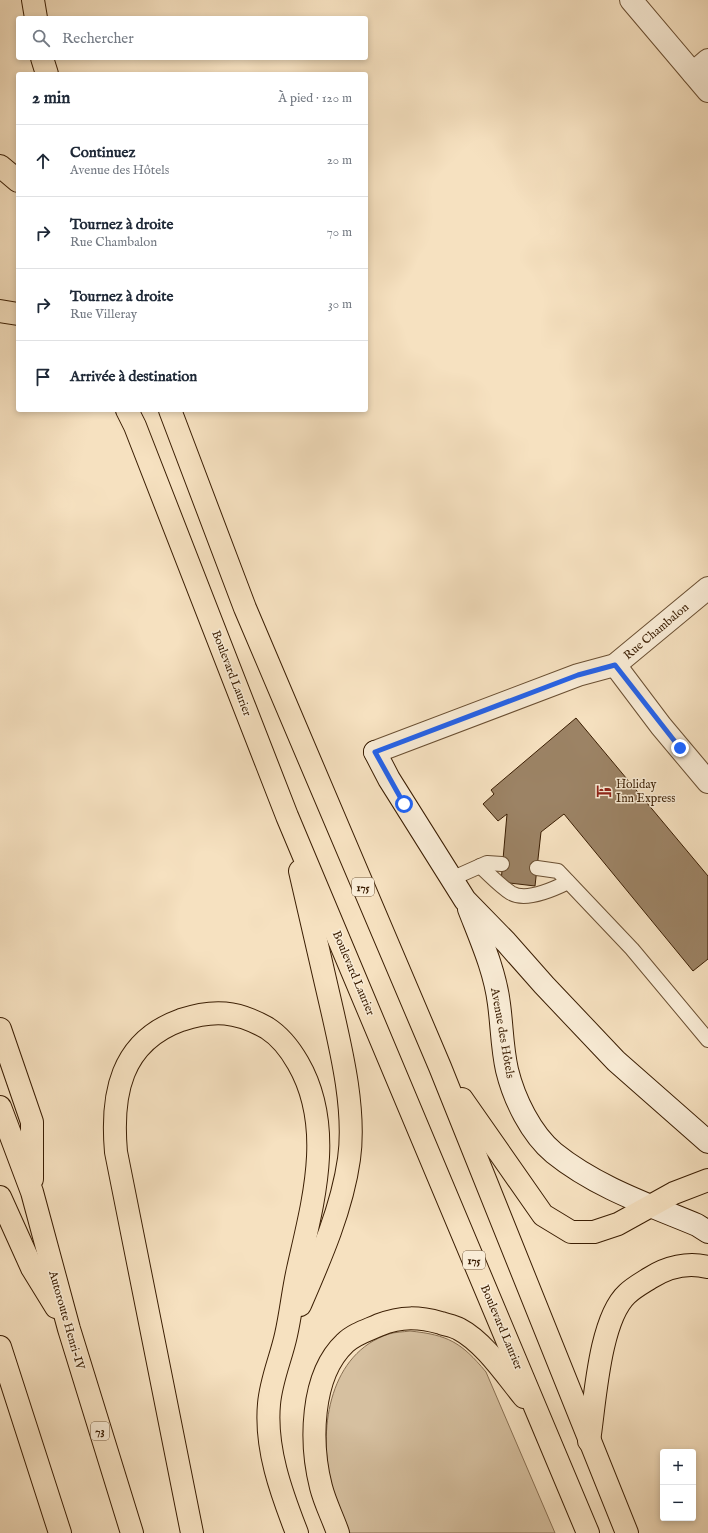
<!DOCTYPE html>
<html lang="fr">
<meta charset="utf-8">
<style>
body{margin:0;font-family:"IM FELL English",serif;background:#f6f6f7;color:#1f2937}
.controls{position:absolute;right:12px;bottom:12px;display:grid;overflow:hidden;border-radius:4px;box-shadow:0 2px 6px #0003}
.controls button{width:36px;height:36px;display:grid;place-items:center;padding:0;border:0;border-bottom:1px solid #e0e1e3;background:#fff;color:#1f2937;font:20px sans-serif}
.stop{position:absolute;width:12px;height:12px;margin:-9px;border:3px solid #2563eb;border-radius:50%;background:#fff}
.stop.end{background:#2563eb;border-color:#fff;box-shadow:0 1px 4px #0008}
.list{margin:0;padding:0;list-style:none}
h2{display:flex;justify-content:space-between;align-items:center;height:52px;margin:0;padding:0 16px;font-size:17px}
h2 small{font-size:13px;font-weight:400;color:#747a83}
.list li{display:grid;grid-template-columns:26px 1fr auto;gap:12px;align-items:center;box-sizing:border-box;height:72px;padding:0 16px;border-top:1px solid #e0e1e3}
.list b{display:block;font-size:15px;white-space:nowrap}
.list p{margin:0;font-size:13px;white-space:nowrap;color:#747a83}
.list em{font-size:13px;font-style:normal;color:#747a83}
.icon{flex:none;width:22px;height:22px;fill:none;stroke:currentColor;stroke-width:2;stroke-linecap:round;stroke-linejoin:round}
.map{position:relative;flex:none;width:708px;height:1533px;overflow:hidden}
.search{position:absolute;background:#fff;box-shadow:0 2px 6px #0003;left:16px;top:16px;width:352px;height:44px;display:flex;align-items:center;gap:10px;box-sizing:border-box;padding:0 14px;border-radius:4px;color:#747a83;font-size:15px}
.panel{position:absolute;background:#fff;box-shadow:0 2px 6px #0003;left:16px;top:72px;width:352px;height:340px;border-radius:4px}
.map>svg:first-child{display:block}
</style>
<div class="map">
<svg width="708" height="1533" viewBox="0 0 708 1533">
<rect width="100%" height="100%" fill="#f6e1c0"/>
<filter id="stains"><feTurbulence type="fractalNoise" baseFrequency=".005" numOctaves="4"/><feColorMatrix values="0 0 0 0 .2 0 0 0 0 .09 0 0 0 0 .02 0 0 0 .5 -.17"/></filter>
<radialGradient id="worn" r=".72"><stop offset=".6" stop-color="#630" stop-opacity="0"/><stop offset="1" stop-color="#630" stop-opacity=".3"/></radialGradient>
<path fill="#d6c0a0" stroke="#886f52" d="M410 1331C448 1335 461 1342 486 1372L555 1533H350C343 1516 333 1497 330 1479 319 1426 330 1353 389 1334 395 1332 403 1332 410 1331Z"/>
<polygon fill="#9c8365" stroke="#3b1e03" points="576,718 708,876 708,959 693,971 564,814 541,832 535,886 501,882 507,814 498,821 483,804 494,794 491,790"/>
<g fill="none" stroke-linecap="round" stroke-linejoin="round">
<g stroke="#6a4f32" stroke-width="16">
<g id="lane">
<path d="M480 866C490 875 500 886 511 893 526 902 554 889 568 882"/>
<polyline points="537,868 558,871 632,949 708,1040"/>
<polyline points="451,879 487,863 502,864"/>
</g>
</g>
<g stroke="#6a4f32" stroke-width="24">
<g id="street">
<polyline points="631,0 708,91"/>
<polyline points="693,73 708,60"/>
<polyline points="615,665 661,726 708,782"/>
<polyline points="375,752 578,675 615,665 708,588"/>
</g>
</g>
<g stroke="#3b1e03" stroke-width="24">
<g id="secondary">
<polyline points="375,752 389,779 465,900 506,942 544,985 616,1061 708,1142"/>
<path d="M469 909C481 940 495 971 499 1004 502 1026 502 1048 507 1070 514 1099 531 1134 554 1153 596 1187 649 1205 697 1225L708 1232"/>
</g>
</g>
<g stroke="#3b1e03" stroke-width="24">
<g id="highway">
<polyline points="33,0 36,18"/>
<polyline points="42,58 47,74"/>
<polyline points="0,166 18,181"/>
<polyline points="0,311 18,314"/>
<polyline points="127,410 135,426 287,816 588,1533"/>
<polyline points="170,410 245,608 440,1067 627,1533"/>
<polyline points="0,1029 32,1122 32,1179"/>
<polyline points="462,1099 543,1215 571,1232 594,1232 618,1224 674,1193 708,1180"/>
<polyline points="0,1107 32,1192 69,1329 132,1533"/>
<polyline points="0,1197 32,1268 56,1307"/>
<path d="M300 1305C320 1259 342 1209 349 1159 356 1110 341 1049 330 1001 320 958 310 915 300 871"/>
<polyline points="0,1347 60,1533"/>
<path d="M589 1441C595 1403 599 1320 627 1294 633 1288 642 1283 650 1278 667 1267 688 1262 708 1267"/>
<path d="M192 1533 116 1152C111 1095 120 1042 181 1020 214 1009 237 1011 267 1028 281 1037 290 1049 298 1063 335 1127 313 1202 298 1269 293 1291 291 1313 286 1335 281 1358 271 1380 269 1404 265 1448 281 1492 297 1533"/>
<path d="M338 1533C333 1518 325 1503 321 1487 310 1444 310 1376 345 1343 354 1334 368 1330 379 1325 402 1316 419 1317 441 1323 447 1325 454 1326 459 1329 484 1342 506 1375 524 1397"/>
</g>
</g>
<use href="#lane" stroke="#f9ecd6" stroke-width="14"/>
<use href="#street" stroke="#f9ecd6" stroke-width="22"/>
<use href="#secondary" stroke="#f9ecd6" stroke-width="22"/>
<use href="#highway" stroke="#f6e1c0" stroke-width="22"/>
</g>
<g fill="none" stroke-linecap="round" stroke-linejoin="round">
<polyline stroke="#2563eb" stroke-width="5" points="404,804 375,752 578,675 615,665 680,748"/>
</g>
<defs>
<g id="hotel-bare" transform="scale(1.2)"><path d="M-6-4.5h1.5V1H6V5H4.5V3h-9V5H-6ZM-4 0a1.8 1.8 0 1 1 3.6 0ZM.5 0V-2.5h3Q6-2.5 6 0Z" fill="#8f2418" stroke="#f9ecd6" stroke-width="2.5" paint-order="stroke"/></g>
</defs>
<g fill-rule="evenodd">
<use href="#hotel-bare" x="604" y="791"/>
</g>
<g text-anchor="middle" stroke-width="3" stroke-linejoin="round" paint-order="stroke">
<g fill="#f9ecd6" stroke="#745c42" stroke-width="1">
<rect x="352" y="878" width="22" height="18" rx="3"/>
<rect x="463" y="1251" width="22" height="18" rx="3"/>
<rect x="91" y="1422" width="18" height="18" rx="3"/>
</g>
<g font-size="11" font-weight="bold" fill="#3b1e03">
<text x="363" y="891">175</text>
<text x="474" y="1264">175</text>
<text x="100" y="1435">73</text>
</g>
<g font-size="12" fill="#3b1e03" stroke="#f9ecd6">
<text transform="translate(656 631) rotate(-40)" y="4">Rue Chambalon</text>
<text transform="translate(232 673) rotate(69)" y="4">Boulevard Laurier</text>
<text transform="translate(354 973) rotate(67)" y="4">Boulevard Laurier</text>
<text transform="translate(503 1033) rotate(80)" y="4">Avenue des Hôtels</text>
<text transform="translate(67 1320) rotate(74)" y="4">Autoroute Henri-IV</text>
<text transform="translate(502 1327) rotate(67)" y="4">Boulevard Laurier</text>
</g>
<g font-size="12" fill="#3b1e03" stroke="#f9ecd6" text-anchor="start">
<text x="616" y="788">Holiday<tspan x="616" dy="14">Inn Express</tspan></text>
</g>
</g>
<rect width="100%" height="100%" filter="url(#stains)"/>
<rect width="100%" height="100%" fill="url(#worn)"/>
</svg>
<div class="controls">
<button>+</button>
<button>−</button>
</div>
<div class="stop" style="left:404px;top:804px"></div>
<div class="stop end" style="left:680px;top:748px"></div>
<div class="search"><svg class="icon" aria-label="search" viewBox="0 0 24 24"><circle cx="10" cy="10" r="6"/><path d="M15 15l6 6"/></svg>Rechercher</div>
<section class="panel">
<h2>2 min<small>À pied · 120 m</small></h2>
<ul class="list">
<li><svg class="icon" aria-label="ahead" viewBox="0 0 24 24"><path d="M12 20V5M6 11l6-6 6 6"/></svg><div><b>Continuez</b><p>Avenue des Hôtels</p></div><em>20 m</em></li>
<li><svg class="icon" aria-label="right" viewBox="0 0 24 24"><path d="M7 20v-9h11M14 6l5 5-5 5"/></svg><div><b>Tournez à droite</b><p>Rue Chambalon</p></div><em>70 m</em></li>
<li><svg class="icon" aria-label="right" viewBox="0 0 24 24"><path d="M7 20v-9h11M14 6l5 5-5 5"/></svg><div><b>Tournez à droite</b><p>Rue Villeray</p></div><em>30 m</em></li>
<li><svg class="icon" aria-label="arrive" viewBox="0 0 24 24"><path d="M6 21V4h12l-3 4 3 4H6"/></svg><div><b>Arrivée à destination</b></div></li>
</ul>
</section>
</div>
